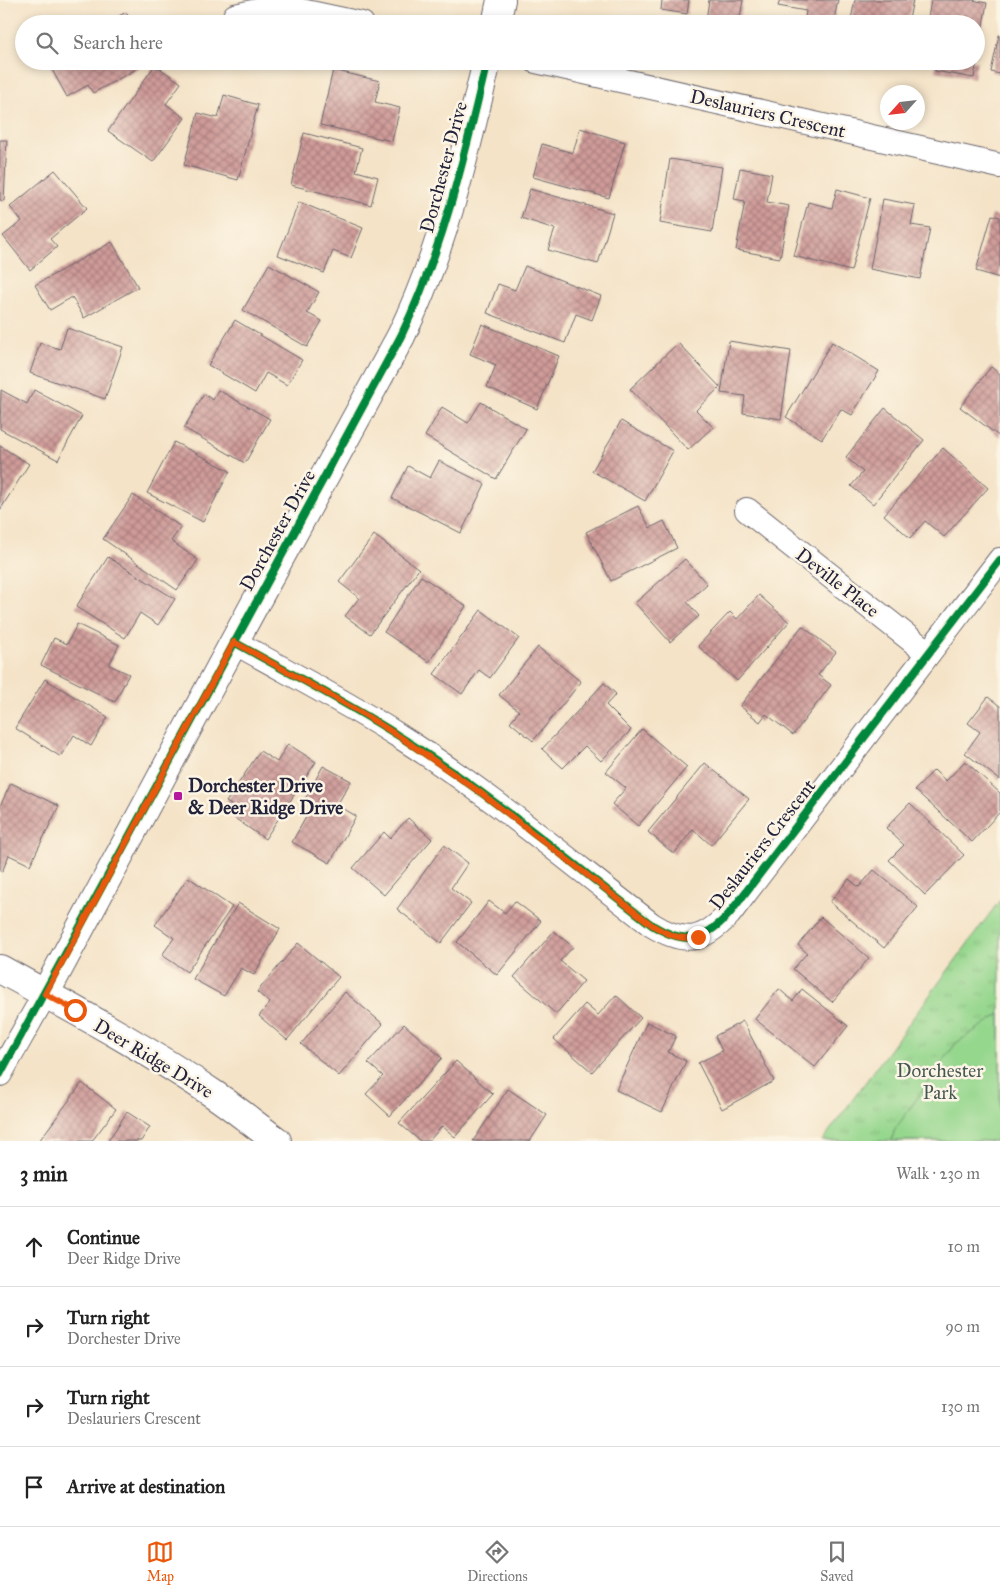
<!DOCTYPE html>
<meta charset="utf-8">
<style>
body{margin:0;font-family:"IM FELL Great Primer",serif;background:#f2f2f2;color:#222}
.compass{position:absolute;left:880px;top:85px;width:45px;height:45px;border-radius:50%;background:#fff;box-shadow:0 2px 8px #0003;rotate:243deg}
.stop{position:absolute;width:15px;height:15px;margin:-11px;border:4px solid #ea580c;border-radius:50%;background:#fff}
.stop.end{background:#ea580c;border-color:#fff;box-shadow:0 1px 5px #0008}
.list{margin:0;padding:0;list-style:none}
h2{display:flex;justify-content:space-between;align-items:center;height:65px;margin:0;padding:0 20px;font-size:21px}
h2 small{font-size:16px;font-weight:400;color:#767676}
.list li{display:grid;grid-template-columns:32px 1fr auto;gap:15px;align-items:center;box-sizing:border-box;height:80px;padding:0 20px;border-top:1px solid #e0e0e0}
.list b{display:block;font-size:19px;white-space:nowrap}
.list p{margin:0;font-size:16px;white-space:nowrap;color:#767676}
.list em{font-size:16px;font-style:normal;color:#767676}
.icon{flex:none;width:28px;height:28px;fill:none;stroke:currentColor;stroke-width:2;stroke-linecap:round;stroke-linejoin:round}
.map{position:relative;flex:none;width:1000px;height:1141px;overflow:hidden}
.search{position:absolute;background:#fff;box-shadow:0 2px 8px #0003;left:15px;right:15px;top:15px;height:55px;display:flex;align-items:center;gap:12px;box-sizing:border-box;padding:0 18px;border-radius:28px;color:#767676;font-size:19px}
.sheet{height:385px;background:#fff}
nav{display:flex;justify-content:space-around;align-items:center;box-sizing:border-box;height:70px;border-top:1px solid #e0e0e0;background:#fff;font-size:14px;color:#767676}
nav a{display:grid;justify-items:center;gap:2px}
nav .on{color:#ea580c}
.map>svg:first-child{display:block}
</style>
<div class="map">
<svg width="1000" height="1141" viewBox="0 0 1000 1141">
<defs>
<pattern id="park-tufts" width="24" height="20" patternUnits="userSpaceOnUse" patternTransform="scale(1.25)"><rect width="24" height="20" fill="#96d78e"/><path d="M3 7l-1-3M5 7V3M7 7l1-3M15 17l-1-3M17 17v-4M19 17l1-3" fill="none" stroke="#81b87b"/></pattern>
<pattern id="building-cross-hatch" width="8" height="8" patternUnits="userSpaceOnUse" patternTransform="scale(1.25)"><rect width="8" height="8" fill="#cf9b99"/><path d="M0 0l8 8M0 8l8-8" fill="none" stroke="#a87e7e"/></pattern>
</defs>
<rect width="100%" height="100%" fill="#fcf5e5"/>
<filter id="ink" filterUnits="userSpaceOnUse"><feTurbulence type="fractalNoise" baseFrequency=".02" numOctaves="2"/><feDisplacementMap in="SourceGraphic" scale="10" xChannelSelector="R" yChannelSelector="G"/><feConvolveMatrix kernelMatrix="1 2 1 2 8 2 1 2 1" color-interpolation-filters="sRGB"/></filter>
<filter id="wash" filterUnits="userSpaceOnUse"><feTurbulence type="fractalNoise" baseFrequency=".0096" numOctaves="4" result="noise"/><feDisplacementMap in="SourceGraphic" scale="20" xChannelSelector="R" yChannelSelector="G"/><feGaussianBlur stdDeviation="1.12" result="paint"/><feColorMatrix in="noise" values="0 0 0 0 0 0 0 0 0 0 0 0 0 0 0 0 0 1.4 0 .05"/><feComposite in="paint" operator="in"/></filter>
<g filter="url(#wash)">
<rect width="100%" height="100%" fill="#f4e3c7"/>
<polygon fill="url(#park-tufts)" stroke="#5c7c64" points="1000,900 1000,1141 822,1141"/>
<polygon fill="#96d78e" stroke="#5c7c64" points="1000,1014 1000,1141 892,1141 894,1131 956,1043"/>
<g id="blocks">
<g fill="url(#building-cross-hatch)">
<polygon points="662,0 689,0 687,14 661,10"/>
<polygon points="709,0 743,0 739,24 726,24 706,20"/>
<polygon points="780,0 838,0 833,24 804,24 806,11 778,6"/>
<polygon points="855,0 913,0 908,24 850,24"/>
<polygon points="931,0 972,0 987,3 977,58 976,24 927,24"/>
<polygon points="126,12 132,24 105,24"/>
<polygon points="999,35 1000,35 1000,74 991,72"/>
<polygon points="59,61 151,61 93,93 88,85 67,97 50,66"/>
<polygon points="937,61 977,61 974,78 935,71"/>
<polygon points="155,65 181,83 166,104 185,118 153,162 108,131"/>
<polygon points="333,70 380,81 375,102 400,108 392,141 320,125"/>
<polygon points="224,95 258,105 238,180 184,165 198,113 218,118"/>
<polygon points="580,128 625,142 609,198 533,177 542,144 573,153"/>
<polygon points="304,133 362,148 356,171 378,177 371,205 291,185"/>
<polygon points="0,140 7,140 4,201 0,200"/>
<polygon points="670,159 722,167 712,232 660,223"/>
<polygon points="740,168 772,174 767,202 789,206 780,258 736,250 745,201 734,199"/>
<polygon points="55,170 87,208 50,239 57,247 30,270 3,236 22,221 10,207"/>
<polygon points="530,189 613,213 598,264 548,250 555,229 521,218"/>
<polygon points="837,189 870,198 851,271 794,256 808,202 832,208"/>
<polygon points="883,199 915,205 911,225 930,228 920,279 870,269"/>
<polygon points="299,202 363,228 351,258 333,251 324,273 278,255"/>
<polygon points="992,215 1000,217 1000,278 976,271"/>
<polygon points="112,242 138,287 84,318 72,297 50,310 35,285"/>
<polygon points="269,264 319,292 307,313 322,321 307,347 243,310"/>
<polygon points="525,266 601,296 592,320 576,314 565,343 487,313 498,284 515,290"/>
<polygon points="235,320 302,360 287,385 266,373 255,393 208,365"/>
<polygon points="482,324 559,356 537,409 487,387 496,365 470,354"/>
<polygon points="67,328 123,347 105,399 30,373 40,343 60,349"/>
<polygon points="729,341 791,351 781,419 743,413 745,396 721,393"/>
<polygon points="832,342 879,371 852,415 841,409 822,439 786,417"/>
<polygon points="678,343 720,387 696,410 713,427 688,450 630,389"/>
<polygon points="991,367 1000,374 1000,437 960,407"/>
<polygon points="1,390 27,404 34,390 82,416 58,460 0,429"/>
<polygon points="218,390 270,419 245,463 184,428 204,394 213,400"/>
<polygon points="481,402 526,429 496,479 425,436 442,407 468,423"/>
<polygon points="885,408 924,440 873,504 851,486 863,472 846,457"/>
<polygon points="621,421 673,451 645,501 592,471"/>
<polygon points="174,442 230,471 203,522 147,493"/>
<polygon points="0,446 29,464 0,510"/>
<polygon points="943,448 988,488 944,537 925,521 910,538 884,515"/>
<polygon points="439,461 485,484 461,533 392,498 408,466 430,478"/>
<polygon points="133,495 181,527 171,541 198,560 177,590 103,539"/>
<polygon points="638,506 650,528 664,521 677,548 611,581 586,532"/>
<polygon points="374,535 419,569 370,634 345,616 359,598 339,582"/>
<polygon points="108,557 175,599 158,625 140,613 125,638 76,607"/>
<polygon points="685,559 707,584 687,602 699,616 670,642 635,603"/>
<polygon points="421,576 466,606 429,662 384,632"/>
<polygon points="759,595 789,622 737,681 698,646 730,612 737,619"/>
<polygon points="481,610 519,638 490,678 479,670 462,694 434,674"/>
<polygon points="77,624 119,645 109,665 129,674 115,702 41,665 54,638 67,644"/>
<polygon points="802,626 836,652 818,675 831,685 793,735 766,714 760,722 740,706"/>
<polygon points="538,647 581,682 533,741 510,722 519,711 499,695"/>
<polygon points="45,679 108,717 91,746 74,735 61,757 15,728"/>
<polygon points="604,683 616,694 606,705 631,730 601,761 585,746 563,768 542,749"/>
<polygon points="988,697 1000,706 1000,780 965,753 980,732 968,723"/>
<polygon points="642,729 687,767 638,826 612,804 626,788 606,772"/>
<polygon points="288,744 316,762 265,839 233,817 238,809 226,802 260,751 277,762"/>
<polygon points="965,761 1000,793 1000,812 972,842 915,790 934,770 946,781"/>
<polygon points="705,763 749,799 711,845 693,829 674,854 648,832"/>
<polygon points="323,766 351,781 337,805 356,816 330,863 292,842 314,803 305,799"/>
<polygon points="11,783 59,806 30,865 9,855 2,872 0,871 0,806"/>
<polygon points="910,803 964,855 925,895 889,860 904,845 886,828"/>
<polygon points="408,818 432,839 384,895 353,868 384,832 390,838"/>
<polygon points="444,845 468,863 451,888 471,903 441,943 397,909"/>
<polygon points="874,870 918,907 884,948 830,902 849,879 859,887"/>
<polygon points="188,877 232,907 187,972 162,955 174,938 155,925"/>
<polygon points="489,901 505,913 515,901 541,921 497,975 457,942"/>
<polygon points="238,903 280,929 254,975 241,968 224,996 193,979"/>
<polygon points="821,917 869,958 832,1002 793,969 807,953 798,945"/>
<polygon points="554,931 573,947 560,961 584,981 556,1014 514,977"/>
<polygon points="298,943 339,977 287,1040 259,1016 270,1003 257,992"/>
<polygon points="779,989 793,1001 802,989 848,1026 815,1067 755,1019"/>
<polygon points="345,992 383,1024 339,1076 301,1044"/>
<polygon points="616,995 641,1018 592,1072 554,1039 585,1004 598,1015"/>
<polygon points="743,1021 774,1081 722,1109 698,1063 722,1051 715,1036"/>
<polygon points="647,1022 676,1036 668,1052 686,1061 662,1112 616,1090"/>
<polygon points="404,1024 442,1058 390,1116 366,1094 383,1076 368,1063"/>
<polygon points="456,1061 493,1094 455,1137 442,1126 429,1141 420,1141 399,1123"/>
<polygon points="82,1083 116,1109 92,1141 39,1141"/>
<polygon points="508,1089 547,1115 530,1141 473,1141"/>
<polygon points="127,1112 150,1127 141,1141 108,1141"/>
</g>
</g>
</g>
<g filter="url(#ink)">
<use href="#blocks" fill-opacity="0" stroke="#6c666c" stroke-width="1"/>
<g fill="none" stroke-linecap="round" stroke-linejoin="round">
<g stroke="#6c666c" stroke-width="26">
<g id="street">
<polyline points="235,16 276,7 287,8 362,24"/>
<polyline points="536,61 1000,166"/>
<polyline points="747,510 928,653"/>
<path d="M234 642C289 673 346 702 399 736 488 792 569 861 652 925 685 945 703 942 729 914L1000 560"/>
<polyline points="0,1074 45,994"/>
</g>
</g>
<g stroke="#6c666c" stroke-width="30">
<g id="secondary">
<polyline points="496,24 501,0"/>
<path d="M0 969C73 1009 146 1048 215 1095 236 1109 256 1126 277 1141"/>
<path d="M45 994 234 642 401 336C443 249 465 155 487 61"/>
</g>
</g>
<use href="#street" stroke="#fff" stroke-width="24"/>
<use href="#secondary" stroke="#fff" stroke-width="28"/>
<g stroke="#fcf5e5" stroke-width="11">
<g id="cycleway">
<path d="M234 642C289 673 346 702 399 736 488 792 569 861 652 925 685 945 703 942 729 914L1000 560"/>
<path d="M0 1074 401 336C443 249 465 155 487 61"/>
</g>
</g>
<use href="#cycleway" stroke="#00873e" stroke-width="8"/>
</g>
</g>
<g fill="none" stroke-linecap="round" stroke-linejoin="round" filter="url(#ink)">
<path stroke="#ea580c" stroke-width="6" d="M75 1010 45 994 234 642 360 712 400 737 481 793 652 925C667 934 680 941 698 937"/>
</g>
<rect fill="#b5179e" stroke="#fcf5e5" stroke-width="2" x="173" y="791" width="10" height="10" rx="2.5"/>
<g text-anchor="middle" stroke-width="5" stroke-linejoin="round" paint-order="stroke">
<g font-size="19" fill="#22223b" stroke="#fcf5e5">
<text transform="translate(768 113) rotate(13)" y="7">Deslauriers Crescent</text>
<text transform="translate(443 167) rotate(-75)" y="7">Dorchester Drive</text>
<text transform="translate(277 530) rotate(-61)" y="7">Dorchester Drive</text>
<text transform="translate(838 582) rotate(38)" y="7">Deville Place</text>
<text transform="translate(762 844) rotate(-52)" y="7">Deslauriers Crescent</text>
<text transform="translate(154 1058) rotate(31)" y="7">Deer Ridge Drive</text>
</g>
<g font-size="19" font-weight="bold" fill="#22223b" stroke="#fcf5e5" text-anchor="start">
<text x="188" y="792">Dorchester Drive<tspan x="188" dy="22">&amp; Deer Ridge Drive</tspan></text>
</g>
<g font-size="19" fill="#455854" stroke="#fcf5e5">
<text x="940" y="1077">Dorchester<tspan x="940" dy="22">Park</tspan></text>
</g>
</g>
</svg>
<svg class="compass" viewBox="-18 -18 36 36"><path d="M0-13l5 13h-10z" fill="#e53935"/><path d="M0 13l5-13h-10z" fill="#767676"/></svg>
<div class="stop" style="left:75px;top:1010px"></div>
<div class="stop end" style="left:698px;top:937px"></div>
<div class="search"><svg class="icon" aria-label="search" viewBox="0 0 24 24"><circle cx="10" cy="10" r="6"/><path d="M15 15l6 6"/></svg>Search here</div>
</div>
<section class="sheet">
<h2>3 min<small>Walk · 230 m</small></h2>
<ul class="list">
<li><svg class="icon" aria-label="ahead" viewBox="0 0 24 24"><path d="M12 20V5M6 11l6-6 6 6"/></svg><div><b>Continue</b><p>Deer Ridge Drive</p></div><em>10 m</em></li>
<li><svg class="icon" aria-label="right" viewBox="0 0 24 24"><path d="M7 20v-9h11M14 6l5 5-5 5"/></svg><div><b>Turn right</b><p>Dorchester Drive</p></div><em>90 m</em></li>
<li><svg class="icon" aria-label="right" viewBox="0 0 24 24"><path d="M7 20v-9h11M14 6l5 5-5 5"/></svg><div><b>Turn right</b><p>Deslauriers Crescent</p></div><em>130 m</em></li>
<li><svg class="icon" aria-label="arrive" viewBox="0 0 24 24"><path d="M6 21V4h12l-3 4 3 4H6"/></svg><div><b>Arrive at destination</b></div></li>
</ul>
</section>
<nav>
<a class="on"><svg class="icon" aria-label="map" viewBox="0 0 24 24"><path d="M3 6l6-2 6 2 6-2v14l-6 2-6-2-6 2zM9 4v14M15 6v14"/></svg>Map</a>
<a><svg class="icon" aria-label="directions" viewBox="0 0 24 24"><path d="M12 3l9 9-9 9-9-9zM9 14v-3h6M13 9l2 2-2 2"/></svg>Directions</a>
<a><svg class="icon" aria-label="saved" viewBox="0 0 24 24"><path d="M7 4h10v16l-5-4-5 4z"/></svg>Saved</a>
</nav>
